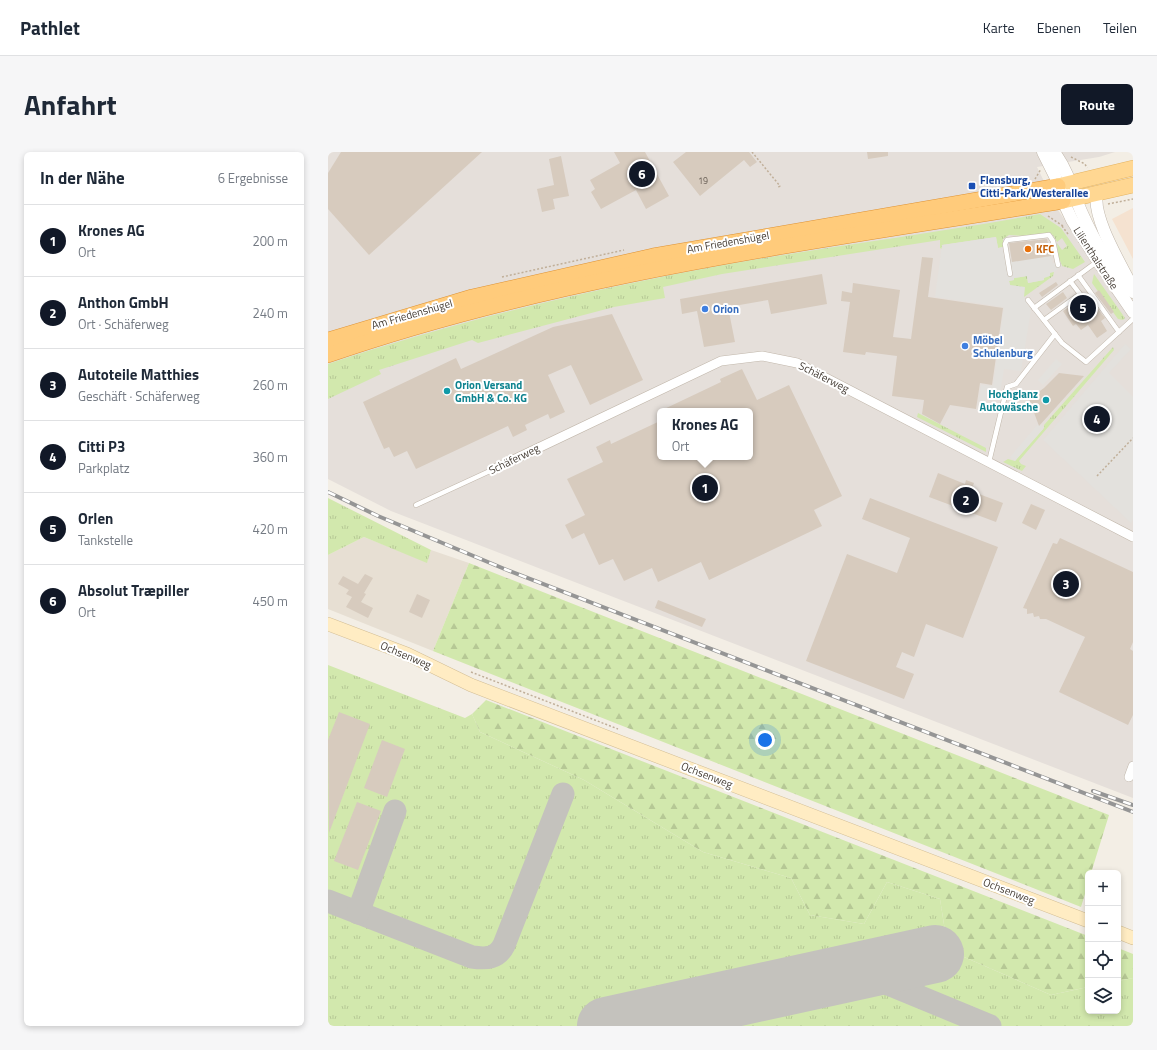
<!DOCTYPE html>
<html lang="de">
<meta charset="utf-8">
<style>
body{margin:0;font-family:"Titillium Web",sans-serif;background:#f6f6f7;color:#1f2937}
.controls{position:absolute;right:12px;bottom:12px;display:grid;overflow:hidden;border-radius:6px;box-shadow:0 2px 6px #0003}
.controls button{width:36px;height:36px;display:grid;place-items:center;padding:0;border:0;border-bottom:1px solid #e0e1e3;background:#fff;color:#1f2937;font:20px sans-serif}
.you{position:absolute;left:437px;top:588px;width:14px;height:14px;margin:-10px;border:3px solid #fff;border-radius:50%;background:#1a73e8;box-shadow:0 0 0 6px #1a73e833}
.badge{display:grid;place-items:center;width:26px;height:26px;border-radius:50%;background:#111827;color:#fff;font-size:13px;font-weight:700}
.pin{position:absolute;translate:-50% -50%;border:2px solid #fff;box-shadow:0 1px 4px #0006}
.popup{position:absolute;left:329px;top:256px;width:96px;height:52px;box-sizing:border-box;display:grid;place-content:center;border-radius:6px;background:#fff;filter:drop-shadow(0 1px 3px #0005);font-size:13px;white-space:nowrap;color:#747a83}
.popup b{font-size:15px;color:#1f2937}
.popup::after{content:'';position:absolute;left:50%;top:100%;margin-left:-8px;border:8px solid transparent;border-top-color:#fff}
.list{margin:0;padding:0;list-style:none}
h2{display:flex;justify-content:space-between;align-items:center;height:52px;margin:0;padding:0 16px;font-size:17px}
h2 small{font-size:13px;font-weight:400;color:#747a83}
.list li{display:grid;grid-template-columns:26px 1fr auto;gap:12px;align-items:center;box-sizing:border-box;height:72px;padding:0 16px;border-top:1px solid #e0e1e3}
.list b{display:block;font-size:15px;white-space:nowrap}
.list p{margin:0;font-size:13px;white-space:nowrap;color:#747a83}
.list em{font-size:13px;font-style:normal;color:#747a83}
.icon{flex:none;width:22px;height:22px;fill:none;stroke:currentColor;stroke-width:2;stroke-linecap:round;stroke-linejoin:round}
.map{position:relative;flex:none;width:805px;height:874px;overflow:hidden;border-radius:6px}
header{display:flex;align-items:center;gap:24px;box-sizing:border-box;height:56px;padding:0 20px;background:#fff;border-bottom:1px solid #e0e1e3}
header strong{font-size:19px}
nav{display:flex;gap:22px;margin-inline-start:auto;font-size:14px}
.intro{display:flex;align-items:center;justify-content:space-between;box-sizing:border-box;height:96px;padding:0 24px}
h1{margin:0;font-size:28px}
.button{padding:10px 18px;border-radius:6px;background:#111827;color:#fff;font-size:14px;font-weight:700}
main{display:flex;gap:24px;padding:0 24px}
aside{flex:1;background:#fff;border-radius:6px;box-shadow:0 2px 6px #0003}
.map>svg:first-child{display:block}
</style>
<header>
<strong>Pathlet</strong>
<nav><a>Karte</a><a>Ebenen</a><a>Teilen</a></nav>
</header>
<div class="intro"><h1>Anfahrt</h1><a class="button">Route</a></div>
<main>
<aside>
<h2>In der Nähe<small>6 Ergebnisse</small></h2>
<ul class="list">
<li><span class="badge">1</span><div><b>Krones AG</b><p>Ort</p></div><em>200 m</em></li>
<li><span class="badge">2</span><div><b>Anthon GmbH</b><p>Ort · Schäferweg</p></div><em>240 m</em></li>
<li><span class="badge">3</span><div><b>Autoteile Matthies</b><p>Geschäft · Schäferweg</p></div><em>260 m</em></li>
<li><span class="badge">4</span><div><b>Citti P3</b><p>Parkplatz</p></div><em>360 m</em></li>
<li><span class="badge">5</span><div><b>Orlen</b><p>Tankstelle</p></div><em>420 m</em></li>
<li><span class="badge">6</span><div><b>Absolut Træpiller</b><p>Ort</p></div><em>450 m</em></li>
</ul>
</aside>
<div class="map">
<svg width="805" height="874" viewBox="0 0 805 874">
<defs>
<pattern id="grass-tufts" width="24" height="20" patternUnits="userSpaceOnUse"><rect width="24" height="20" fill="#d2e8ad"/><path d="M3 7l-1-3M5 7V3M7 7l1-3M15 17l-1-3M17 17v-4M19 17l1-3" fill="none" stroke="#b6c895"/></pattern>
<pattern id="forest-firs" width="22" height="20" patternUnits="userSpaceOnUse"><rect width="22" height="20" fill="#d2e8ad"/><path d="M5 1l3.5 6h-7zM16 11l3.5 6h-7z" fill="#b6c895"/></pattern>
</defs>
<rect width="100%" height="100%" fill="#f3eee5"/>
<polygon fill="#e7dfd3" points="36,385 99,410 103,398 141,411 105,499 0,457 0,403"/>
<polygon fill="#f5e2d0" points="805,56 805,107 784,67"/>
<path fill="#e5dfda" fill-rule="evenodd" d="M0 0H787L771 5 709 15 730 58 805 169V646L63 359 0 327ZM332 259H422V305H332Z"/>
<g fill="url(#grass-tufts)">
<path d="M712 62 733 76 757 110 745 117 734 114 730 105 729 91 734 98 739 94 734 86 729 90 725 83 720 81 697 84 681 83 675 87V95L670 96 668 85 614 93V97L612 96V88L394 122 335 135 337 146 286 155 150 191 144 188 51 218 53 222 0 247V212C131 168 265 137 401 112 505 94 609 81 712 62Z"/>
<polygon points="722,120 726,120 725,124 696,145 682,133 681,129 686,128 686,126 699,124 700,131 716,128 716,126"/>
<polygon points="766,122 797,166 795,168 790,167 764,131"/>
<polygon points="785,195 786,198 691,309 693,312 698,314 694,319 675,310 680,307 687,309 716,276 716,273"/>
<polygon points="590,261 658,296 658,300 589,265"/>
<polygon points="0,346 103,398 99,411 36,385 0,403"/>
<polygon points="0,513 137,566 144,562 152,580 256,628 375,700 463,726 482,763 536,772 559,730 612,747 620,798 723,843 760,835 760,859 790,859 790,829 805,826 805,874 0,874"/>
</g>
<g fill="url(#forest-firs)">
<polygon points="141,411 781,663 763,721 760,721 760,732 753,755 105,499"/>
<polygon points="158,548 760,784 760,835 723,843 620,798 612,747 559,730 536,772 482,763 463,726 375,700 256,628 152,580 144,562"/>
<polygon points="790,796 805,802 805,826 790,829"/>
</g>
<g fill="#e3e1dd">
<polygon points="668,85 670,96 675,95 678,110 723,104 725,112 732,109 734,114 726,120 722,121 722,124 716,126 716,128 700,131 699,124 686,126 686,128 681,129 682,133 697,135 696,145 703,158 693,219 676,217 672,241 659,239 656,257 650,256 653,233 665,234 676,155 607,145 614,93"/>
<polygon points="797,192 803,197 781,221 805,245 805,367 803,371 715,288"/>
<polygon points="728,207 734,212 715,233 710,228"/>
<polygon points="711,271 716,276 687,309 682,305"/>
</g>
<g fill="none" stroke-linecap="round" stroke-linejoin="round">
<g stroke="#c4c2bd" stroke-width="23">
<path d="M0 749 144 805C158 807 169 807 176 793L235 642"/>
<polyline points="30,761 67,659"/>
<polyline points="529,819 662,874"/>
</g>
<polyline stroke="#c4c2bd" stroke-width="58" points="278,874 607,802"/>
</g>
<g fill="#d7cbbe">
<polygon points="13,0 154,0 41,103 0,57 0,21"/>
<polygon points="286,0 317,0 341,44 318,57 308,38 273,57 263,40 267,37 262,28 292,11"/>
<polygon points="358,0 421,0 429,10 422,15 416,8 372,44 345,10"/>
<polygon points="539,0 560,0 560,4 540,7"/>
<polygon points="233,4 241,44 225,47 227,57 214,60 209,37 226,33 221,7"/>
<polygon points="719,87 723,104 684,110 681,91"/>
<polygon points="594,105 605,106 600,145 675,156 664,233 652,231 648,257 622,253 612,272 594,262 596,248 564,244 569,204 538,200 537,203 515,200 522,150 513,149 514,139 524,141 525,131 572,138 565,185 583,187"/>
<polygon points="494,122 499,152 443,162 440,148 400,155 407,190 376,195 369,159 354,162 352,147"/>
<polygon points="728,130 730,133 714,145 711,141"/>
<polygon points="771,138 786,160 783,162 767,141"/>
<polygon points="735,140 739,146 723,158 718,152"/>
<polygon points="761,145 777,166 773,169 779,179 769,186 760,173 753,178 748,172 745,174 735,159 744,153 746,156"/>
<polygon points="284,162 315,228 262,253 243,213 220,223 237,260 222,267 220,262 197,273 199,278 185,285 180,274 88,317 79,299 66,305 61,295 56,297 35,250 128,206 133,217 225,175"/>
<polygon points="414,217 429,248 461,233 514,344 486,358 494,374 381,428 373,410 330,430 324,416 296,429 285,407 271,413 256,381 244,387 237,373 257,363 239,327 275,310 268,295 282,288 283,292 332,269 332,305 422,305 422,259 332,259 393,230 392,227"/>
<polygon points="731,221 756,224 711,274 701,247 716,236"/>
<polygon points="610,321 637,332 638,328 646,331 643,339 675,351 668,370 601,345"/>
<polygon points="542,346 670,395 635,486 598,472 586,505 574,500 568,515 586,522 576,547 478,509 519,402 569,421 582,386 534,367"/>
<polygon points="703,352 717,358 708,378 694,371"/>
<polygon points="732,386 805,420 805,490 802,497 805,499 805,563 800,573 731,540 757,485 718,467 712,467 711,464 706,465 705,461 699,462 699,457 695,456 725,391 729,392"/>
<polygon points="37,422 45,426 36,441 38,442 33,450 45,456 40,466 18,455 24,445 18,442 21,438 10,432 15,424 30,432"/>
<polygon points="89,442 102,448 94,466 81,460"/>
<polygon points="330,448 378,467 374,475 327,456"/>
<polygon points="11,560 42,572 1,681 0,588"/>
<polygon points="54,588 77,597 59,645 36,636"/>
<polygon points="29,650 53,659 30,718 6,709"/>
</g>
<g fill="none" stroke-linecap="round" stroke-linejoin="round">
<g stroke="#c1b7ab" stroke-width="5.5">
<g id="service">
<polyline points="682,122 677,92 679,88 721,83 725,89 730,113"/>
<polyline points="750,123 791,180"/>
<polyline points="700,148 734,191 758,210 805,167"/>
<polyline points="706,156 770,109"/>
<polyline points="716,168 752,142 742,129"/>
<polyline points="661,310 679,235 688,232 727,182"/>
<polyline points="88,353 164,318"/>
</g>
</g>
<g stroke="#c1b7ab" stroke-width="10">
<g id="minor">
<polyline points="164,318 393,209 434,204 469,211 805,385"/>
<polyline points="801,625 805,614"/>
</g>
</g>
<g stroke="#c1b7ab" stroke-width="13">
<g id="tertiary">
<polyline points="715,0 727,24 735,49 744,68 770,109 805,160"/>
<path d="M726 0C737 15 742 29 748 47 758 73 783 123 805 140"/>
<path d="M769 42C764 65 792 111 803 133"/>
</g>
</g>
<g stroke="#d3be95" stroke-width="14">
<g id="secondary">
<polyline points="0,472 79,502 143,533 760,769"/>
<polyline points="790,780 805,786"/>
</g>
</g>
<g stroke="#e4b362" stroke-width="16">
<g id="primary">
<polyline points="730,34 805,16"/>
<polyline points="735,49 805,33"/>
</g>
</g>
<g stroke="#de9234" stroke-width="16">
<g id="trunk">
<polyline points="0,188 144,145 325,104 730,34"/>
<path d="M0 203C237 121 489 90 735 49"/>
</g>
</g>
<g stroke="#c0af99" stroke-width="1.5" stroke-dasharray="2 2" stroke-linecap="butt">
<polyline points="424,0 452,34 449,36"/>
<polyline points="743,5 757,12 759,16"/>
<polyline points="707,27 713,17"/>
<polyline points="780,52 805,47"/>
<polyline points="720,64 735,74"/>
<polyline points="734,74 740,82"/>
<polyline points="174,125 296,98"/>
<polyline points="769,324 805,286"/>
<polyline points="143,520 290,577"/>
</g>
<use href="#service" stroke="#fff" stroke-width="4.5"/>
<use href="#minor" stroke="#fff" stroke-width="9"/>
<use href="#tertiary" stroke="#fff" stroke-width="12"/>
<use href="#secondary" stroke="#ffecc3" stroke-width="13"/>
<use href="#primary" stroke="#ffd792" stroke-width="15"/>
<use href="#trunk" stroke="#ffcb7b" stroke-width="15"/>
<g stroke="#959595" stroke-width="4">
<g id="rail">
<polyline points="0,340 50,364 179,418 805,660"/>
<polyline points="765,639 805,653"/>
</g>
</g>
<use href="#rail" stroke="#fff" stroke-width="2.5" stroke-dasharray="8" stroke-linecap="butt"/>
</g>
<rect fill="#1a4fb4" stroke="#fff" stroke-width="1.5" x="640" y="30" width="8" height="8" rx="2"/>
<circle fill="#e8710a" stroke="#fff" stroke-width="1.5" cx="700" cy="97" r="4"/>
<g fill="#3f7fe0" stroke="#fff" stroke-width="1.5">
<circle cx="377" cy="157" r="4"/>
<circle cx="637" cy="194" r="4"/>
</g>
<g fill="#0f9aa8" stroke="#fff" stroke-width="1.5">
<circle cx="119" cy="239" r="4"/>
<circle cx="718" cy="248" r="4"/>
</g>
<g text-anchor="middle" stroke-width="4" stroke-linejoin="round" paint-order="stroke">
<g font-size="9" fill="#6a6057">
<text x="375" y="32">19</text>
</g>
<g font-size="11" font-weight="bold" fill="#164399" stroke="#fff" text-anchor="start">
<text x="652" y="32">Flensburg,<tspan x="652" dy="13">Citti-Park/Westerallee</tspan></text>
</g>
<g font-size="11" fill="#453d35" stroke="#fff">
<text transform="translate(400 90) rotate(-10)" y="4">Am Friedenshügel</text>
<text transform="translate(768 106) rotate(57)" y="4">Lilienthalstraße</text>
<text transform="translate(84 162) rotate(-16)" y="4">Am Friedenshügel</text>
<text transform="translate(496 225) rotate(27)" y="4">Schäferweg</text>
<text transform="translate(186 307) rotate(-26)" y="4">Schäferweg</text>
<text transform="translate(78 503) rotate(23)" y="4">Ochsenweg</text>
<text transform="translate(379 623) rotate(21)" y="4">Ochsenweg</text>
<text transform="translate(681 739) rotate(21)" y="4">Ochsenweg</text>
</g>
<g font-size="11" font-weight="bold" fill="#c56008" stroke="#fff" text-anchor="start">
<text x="708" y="101">KFC</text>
</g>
<g font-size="11" font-weight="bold" fill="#366cbe" stroke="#fff" text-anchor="start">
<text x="385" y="161">Orion</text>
<text x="645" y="192">Möbel<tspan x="645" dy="13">Schulenburg</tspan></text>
</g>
<g font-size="11" font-weight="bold" fill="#0d838f" stroke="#fff" text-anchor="start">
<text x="127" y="237">Orion Versand<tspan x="127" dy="13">GmbH &amp; Co. KG</tspan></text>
<text x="710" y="246" text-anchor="end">Hochglanz<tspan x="710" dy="13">Autowäsche</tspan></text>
</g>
</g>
</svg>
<div class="controls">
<button>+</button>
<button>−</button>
<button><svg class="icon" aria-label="locate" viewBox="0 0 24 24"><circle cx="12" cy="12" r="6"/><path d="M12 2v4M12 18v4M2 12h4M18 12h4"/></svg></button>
<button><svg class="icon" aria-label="layers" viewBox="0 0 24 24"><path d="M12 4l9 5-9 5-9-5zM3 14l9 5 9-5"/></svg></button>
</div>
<div class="you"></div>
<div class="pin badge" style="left:377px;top:336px">1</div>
<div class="popup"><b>Krones AG</b>Ort</div>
<div class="pin badge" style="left:638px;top:348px">2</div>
<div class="pin badge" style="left:738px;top:432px">3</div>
<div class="pin badge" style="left:769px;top:267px">4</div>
<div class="pin badge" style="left:755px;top:156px">5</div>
<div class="pin badge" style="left:314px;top:22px">6</div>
</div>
</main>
